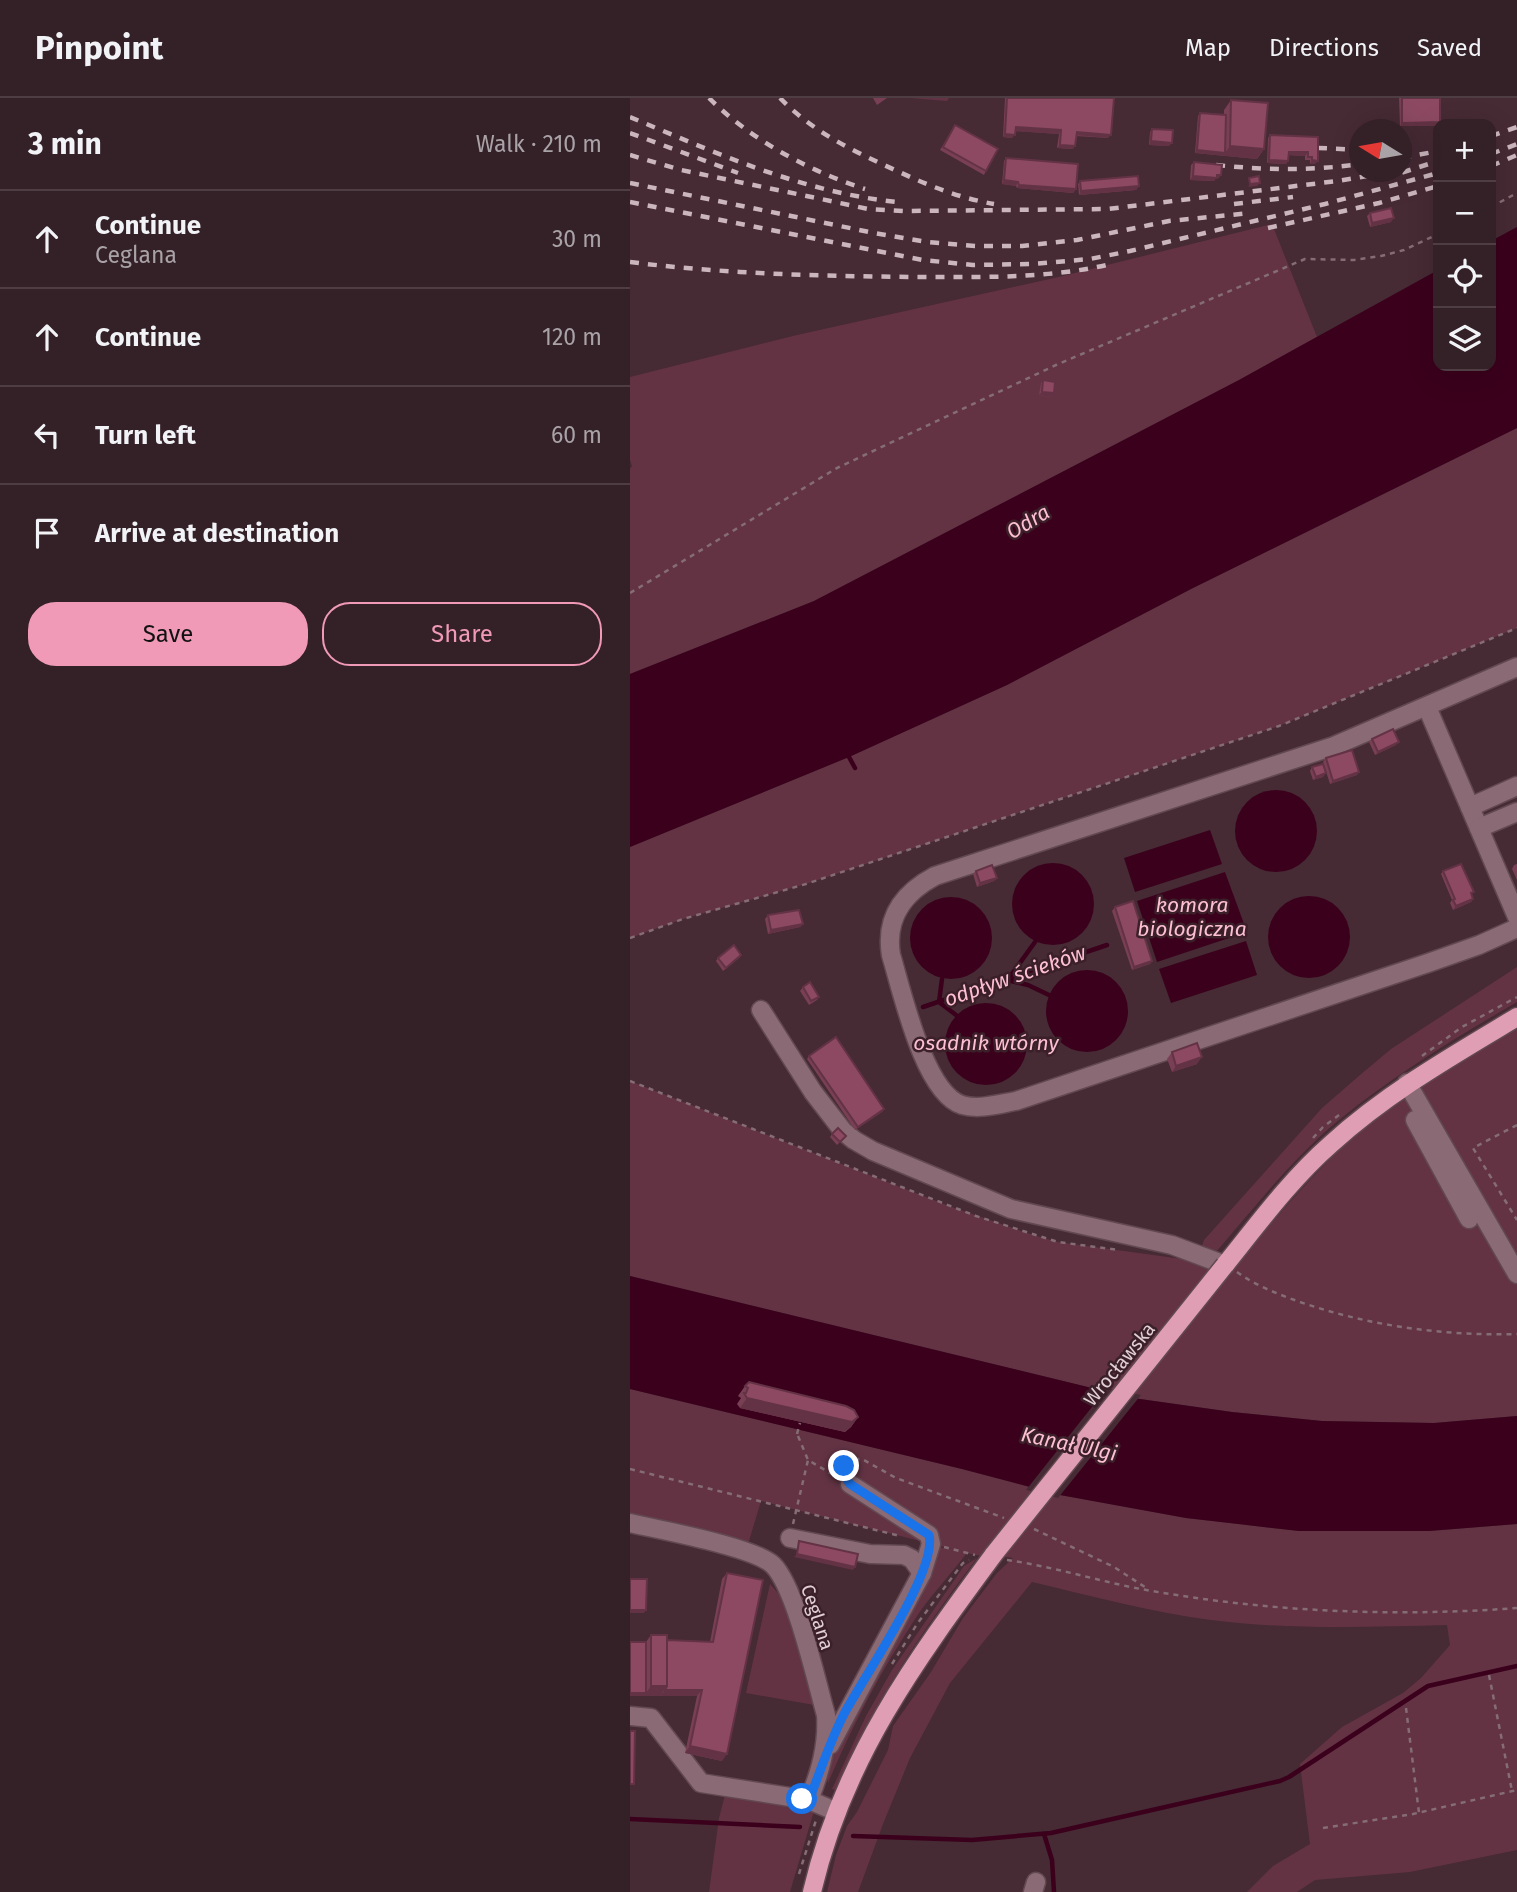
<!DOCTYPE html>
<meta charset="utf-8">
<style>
body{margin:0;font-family:"Fira Sans",sans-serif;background:#3f2d33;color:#f1f3f6}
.controls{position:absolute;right:21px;top:21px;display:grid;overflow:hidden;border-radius:14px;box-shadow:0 7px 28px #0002}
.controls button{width:63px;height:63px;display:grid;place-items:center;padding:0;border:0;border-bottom:2px solid #4e3e44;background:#342027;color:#f1f3f6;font:35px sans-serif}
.compass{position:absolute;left:719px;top:21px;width:63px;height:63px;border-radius:50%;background:#342027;box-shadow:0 7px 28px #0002;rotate:281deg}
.stop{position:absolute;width:21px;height:21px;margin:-16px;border:5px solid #1a73e8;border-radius:50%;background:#fff}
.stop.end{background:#1a73e8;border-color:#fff;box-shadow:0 2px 7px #0008}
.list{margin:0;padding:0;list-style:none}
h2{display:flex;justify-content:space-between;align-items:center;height:91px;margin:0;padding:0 28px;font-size:30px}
h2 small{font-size:23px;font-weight:400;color:#a9a3a7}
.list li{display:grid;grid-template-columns:46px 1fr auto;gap:21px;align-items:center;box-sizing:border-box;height:98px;padding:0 28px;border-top:2px solid #4e3e44}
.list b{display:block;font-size:26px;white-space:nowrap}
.list p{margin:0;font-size:23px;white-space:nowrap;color:#a9a3a7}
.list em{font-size:23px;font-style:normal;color:#a9a3a7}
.actions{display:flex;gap:14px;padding:21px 28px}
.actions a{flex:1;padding:16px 0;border:2px solid #f09ab7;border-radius:28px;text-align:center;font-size:24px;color:#f09ab7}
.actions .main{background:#f09ab7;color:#111}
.icon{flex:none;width:38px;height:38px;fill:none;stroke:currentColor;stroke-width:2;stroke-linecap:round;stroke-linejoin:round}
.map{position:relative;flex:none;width:887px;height:1794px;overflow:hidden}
header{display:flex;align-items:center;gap:42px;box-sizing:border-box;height:98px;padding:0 35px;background:#342027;border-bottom:2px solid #4e3e44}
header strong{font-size:33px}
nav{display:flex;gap:38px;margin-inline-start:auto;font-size:24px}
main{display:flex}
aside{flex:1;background:#342027}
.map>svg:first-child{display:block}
</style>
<header>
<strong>Pinpoint</strong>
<nav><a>Map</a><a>Directions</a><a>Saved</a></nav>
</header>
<main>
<aside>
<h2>3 min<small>Walk · 210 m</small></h2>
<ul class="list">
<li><svg class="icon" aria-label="ahead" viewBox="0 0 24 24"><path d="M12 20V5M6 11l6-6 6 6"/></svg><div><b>Continue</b><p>Ceglana</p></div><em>30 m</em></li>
<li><svg class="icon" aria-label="ahead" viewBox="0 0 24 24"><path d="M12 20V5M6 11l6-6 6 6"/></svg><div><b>Continue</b></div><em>120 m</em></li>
<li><svg class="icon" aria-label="left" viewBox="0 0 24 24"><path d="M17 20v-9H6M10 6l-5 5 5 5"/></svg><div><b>Turn left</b></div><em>60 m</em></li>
<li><svg class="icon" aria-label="arrive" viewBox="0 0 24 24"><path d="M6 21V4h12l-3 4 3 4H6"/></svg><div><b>Arrive at destination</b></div></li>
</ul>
<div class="actions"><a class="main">Save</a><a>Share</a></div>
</aside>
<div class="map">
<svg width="887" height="1794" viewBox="0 0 887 1794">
<rect width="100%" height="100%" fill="#462a34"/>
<g fill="#633344">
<polygon points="642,126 687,239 609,282 184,503 0,576 0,371 2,368 0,362 0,279 167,237 433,178"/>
<polygon points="887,330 887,530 649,628 176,786 53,821 0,840 0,749 219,659 377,587 561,491"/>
<path d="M887 869V904C825 940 764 977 709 1022 661 1061 619 1117 578 1163L603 1171C651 1114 700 1053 760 1009 800 980 844 955 887 929V1318L804 1325 692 1323 602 1314 503 1300 0 1178V983L319 1108 403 1137 428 1144 567 1163 574 1142 692 1010 730 977 761 951Z"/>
<path d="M0 1291 332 1371 430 1397 556 1420 669 1433H799L887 1426V1752L780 1774 685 1782 667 1794H617L643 1768 680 1746 670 1666 712 1629 773 1595 791 1580 820 1547 817 1527C739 1529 659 1532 581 1522 521 1514 461 1498 402 1484L320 1585 280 1660 253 1726 228 1794H197L206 1757 217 1728 227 1714 258 1652 263 1628 301 1574 333 1520 367 1475 383 1460 364 1457 361 1460 337 1455C321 1476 302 1496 287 1518 252 1571 223 1626 198 1685L197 1675 208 1639 304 1449 322 1451 131 1403 116 1453 0 1425Z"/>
<path d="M347 1460C292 1533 242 1607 206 1692L202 1691 236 1618 262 1572 334 1468Z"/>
<polygon points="140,1486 156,1504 184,1607 116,1595"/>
<polygon points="95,1697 184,1713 160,1794 79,1794 89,1720"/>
</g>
<g fill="#3b001c">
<polygon points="887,129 887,330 561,491 377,587 219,659 0,749 0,576 184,503 609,282 808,172 808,268 861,268 861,143"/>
<circle cx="646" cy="733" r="41"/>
<polygon points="580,732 592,766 505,794 494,760"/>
<circle cx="423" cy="806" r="41"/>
<polygon points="595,774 617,834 527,864 507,803"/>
<circle cx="679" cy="839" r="41"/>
<circle cx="321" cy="840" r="41"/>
<polygon points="616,843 627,877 541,905 529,871"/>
<circle cx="457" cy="913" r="41"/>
<circle cx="356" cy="946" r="41"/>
<polygon points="0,1178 503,1300 602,1314 692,1323 804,1325 887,1318 887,1426 799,1433 669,1433 556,1420 430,1397 332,1371 0,1291"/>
</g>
<polygon fill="#462a34" points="477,1290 511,1297 428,1400 396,1392"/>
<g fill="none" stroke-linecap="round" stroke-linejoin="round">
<g stroke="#3b001c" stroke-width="4.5">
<polyline points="219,659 225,670"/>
<polyline points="379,880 405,844"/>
<polyline points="312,881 309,904 326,917"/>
<polyline points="377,882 398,887 419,897"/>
<polyline points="293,909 477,847"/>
<polyline points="0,1721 170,1729"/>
<polyline points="414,1736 422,1762 424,1794"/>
<polyline points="223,1738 342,1742 421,1735 650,1683 659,1679 798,1588 887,1568"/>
</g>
<g stroke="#624851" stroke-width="21">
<g id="minor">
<path d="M887 569 704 648 305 778C273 795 255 820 261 857 272 893 294 995 332 1007 349 1012 369 1006 386 1003L798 865 849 847 887 830"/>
<polyline points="797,609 887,819"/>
<polyline points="840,709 887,688"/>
<polyline points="849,730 887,714"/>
<polyline points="131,912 183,994 213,1033 224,1042 243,1053 381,1111 542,1147 595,1167"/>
<polyline points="777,985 887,1176"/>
<polyline points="785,1022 839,1121"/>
<path d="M0 1425C30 1432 124 1449 143 1467 166 1490 186 1583 196 1617 198 1648 190 1674 179 1702L207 1714"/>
<polyline points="160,1440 240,1456 274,1457 282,1461 292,1475"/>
<polyline points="0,1618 21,1620 71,1685 179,1702"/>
<polyline points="200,1647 292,1475 301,1446 299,1437 220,1386"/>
<polyline points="403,1794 406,1784"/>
</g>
</g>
<g stroke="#624851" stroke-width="21">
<g id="major">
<path d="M595 1167C628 1126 661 1081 701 1046 757 995 822 958 887 919"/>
<path d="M182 1794C213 1661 285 1563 364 1456"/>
</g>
</g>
<g stroke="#856c75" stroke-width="2.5" stroke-dasharray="5 5" stroke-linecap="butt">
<polyline points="861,109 887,95"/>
<polyline points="0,495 207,370 426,267 675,161 724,162 751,158 774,152 808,136"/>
<polyline points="0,840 53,821 176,786 649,628 887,530"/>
<polyline points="792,958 832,929 887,899"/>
<polyline points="0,983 346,1118 428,1144 489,1152"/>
<polyline points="887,1027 843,1050 887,1122"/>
<polyline points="683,1040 693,1029 709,1017"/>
<path d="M607 1174C626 1188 648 1196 670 1204 740 1228 813 1238 887 1236"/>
<polyline points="167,1336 170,1325"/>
<polyline points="168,1338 178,1362 207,1379"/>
<polyline points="0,1371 270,1438"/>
<polyline points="214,1374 214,1368 219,1361 232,1361 266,1380 374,1420"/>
<polyline points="163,1426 178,1362"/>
<polyline points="404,1431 484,1469 518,1491"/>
<polyline points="314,1449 345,1457"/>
<path d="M377 1462C426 1469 474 1485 522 1493 642 1514 766 1519 887 1510"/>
<polyline points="262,1566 287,1526 333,1465 339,1462"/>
<polyline points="859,1577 882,1693"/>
<polyline points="776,1610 789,1715"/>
<polyline points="693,1730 783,1716 887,1692"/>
<polyline points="169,1776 186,1722"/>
</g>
<use href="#minor" stroke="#8a6a74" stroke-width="18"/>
<use href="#major" stroke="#e09eb4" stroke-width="18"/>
<g stroke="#cbb6bd" stroke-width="4.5" stroke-dasharray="9 9" stroke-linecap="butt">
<path d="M79 0C121 42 179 73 235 91"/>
<path d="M150 0C183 34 223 53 265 72 297 87 329 100 364 106"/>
<path d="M0 19C86 55 172 94 266 104"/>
<polyline points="0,35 108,75"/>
<polyline points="861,38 887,29"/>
<polyline points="670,49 730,52"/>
<polyline points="861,56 887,46"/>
<polyline points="0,57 51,72 191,101 238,111 274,113 478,111 707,83 762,74"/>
<polyline points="772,60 808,53"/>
<path d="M586 67C635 72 681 73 730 66"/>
<polyline points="861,68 887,57"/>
<polyline points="755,80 808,63"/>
<polyline points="0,85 244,135 297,144 345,148 392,148 447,142 539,123 621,115"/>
<polyline points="0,104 293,162 343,167 402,166 460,161 500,153 695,106 808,75"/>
<polyline points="604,106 663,99"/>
<polyline points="638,130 749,105 808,88"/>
<path d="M0 164C95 176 190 178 286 179 352 179 417 181 481 166"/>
</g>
<g stroke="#624851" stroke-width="21" stroke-linecap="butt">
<polyline id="major-bridge" points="364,1456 595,1167"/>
</g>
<use href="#major-bridge" stroke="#e09eb4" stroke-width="18"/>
</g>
<g fill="#793f54">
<polygon points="243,0 257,0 247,7"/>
<polygon points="375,0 484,0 478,40 446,38 443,51 427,50 429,36 385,33 382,40 373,39"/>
<polygon points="769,0 810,0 809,26 808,28 770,28"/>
<polygon points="601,2 634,51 627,61 565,55 568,18 570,15 594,17 594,12"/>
<polygon points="325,27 356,73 354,77 310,52"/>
<polygon points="522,31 539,48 519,47 520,34"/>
<polygon points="640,37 688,39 685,66 680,66 680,62 675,62 675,58 658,57 658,63 656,66 637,65 638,40"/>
<polygon points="376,60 446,91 443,95 387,90 386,88 372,86 374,63"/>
<polygon points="564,64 589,80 586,80 584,83 560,82 561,67"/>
<polygon points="450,83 509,88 506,92 449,97 448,86"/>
<polygon points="740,115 761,124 740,129 737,118"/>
<polygon points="413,282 424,295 421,299 409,297 411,285"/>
<polygon points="742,641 766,647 745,657 739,644"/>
<polygon points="696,660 729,674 727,677 700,686 693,664"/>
<polygon points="682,669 696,675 693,679 683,682 680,673"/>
<polygon points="887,766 887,782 882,771 884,767"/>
<polygon points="346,773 367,780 364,783 347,789 343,776"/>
<polygon points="813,773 842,797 843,801 841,804 823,812 820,805 822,802 811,776"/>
<polygon points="485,809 522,863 520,866 502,872 482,813"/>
<polygon points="138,817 173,826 170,829 138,836 135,821"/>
<polygon points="111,857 109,860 93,873 86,863 88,860"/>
<polygon points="173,889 189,899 187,902 179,907 170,893"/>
<polygon points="542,954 567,966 542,974 537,961"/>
<polygon points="179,958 254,1011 252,1014 225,1032 177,961"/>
<polygon points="202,1036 213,1041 207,1047 200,1039"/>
<polygon points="115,1288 228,1319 221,1329 215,1334 110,1310 107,1306 111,1300 108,1298"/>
<polygon points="97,1475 92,1663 55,1655 67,1598 0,1598 16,1544 21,1537 37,1542 80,1544 92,1481"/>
</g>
<g fill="#633345">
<polygon points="281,0 319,0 317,3"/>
<polygon points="810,24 808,28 770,28 772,25"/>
<polygon points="386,29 431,32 429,36 383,33"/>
<polygon points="447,34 481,37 478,40 444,37"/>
<polygon points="375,36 385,37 382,40 373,39"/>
<polygon points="521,43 542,45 539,48 519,47"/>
<polygon points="430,47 445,48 443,51 427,50"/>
<polygon points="600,48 634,51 627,61 565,55 567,52 595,55"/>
<polygon points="659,54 678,54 675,58 656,57"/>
<polygon points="639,62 658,63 656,66 637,65"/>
<polygon points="682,62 688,63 685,66 680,66"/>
<polygon points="591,77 589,80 586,80 584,83 560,82 563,78"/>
<polygon points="374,82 388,84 386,88 372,86"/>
<polygon points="630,85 627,88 618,89 620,86"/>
<polygon points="389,87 446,91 443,95 387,90"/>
<polygon points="509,88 506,92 449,97 451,93"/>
<polygon points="764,120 761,124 740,129 742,125"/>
<polygon points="412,294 424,295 421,299 409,297"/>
<polygon points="769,644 766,647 745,657 748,654"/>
<polygon points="729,674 727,677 700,686 703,683"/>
<polygon points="696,675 693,679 683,682 686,679"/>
<polygon points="367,780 364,783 347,789 350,785"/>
<polygon points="843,801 841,804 823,812 826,808"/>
<polygon points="173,826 170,829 138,836 141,832"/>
<polygon points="522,863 520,866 502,872 504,869"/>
<polygon points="572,959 567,966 542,974 546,968"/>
<polygon points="254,1011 252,1014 225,1032 228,1029"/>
<polygon points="117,1300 228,1319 221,1329 215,1334 110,1310"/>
<polygon points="167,1456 225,1469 223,1472 164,1459"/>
<polygon points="0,1512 16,1512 14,1515 0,1515"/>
<polygon points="21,1588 37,1588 30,1598 0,1598 0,1595 16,1595"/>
<polygon points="35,1592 72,1592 67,1598 30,1598"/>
<polygon points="60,1648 97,1656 92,1663 55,1655"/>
</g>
<g fill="#8d4962" stroke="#633345" stroke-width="2">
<polygon points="377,0 484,0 481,37 447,34 445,48 430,47 431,32 386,29 385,37 375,36"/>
<polygon points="772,0 810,0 810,24 772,25"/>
<polygon points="601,2 638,5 634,51 600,48"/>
<polygon points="570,15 596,17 595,55 567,52"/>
<polygon points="325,27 368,51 356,73 313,49"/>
<polygon points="522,31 543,32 542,45 521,43"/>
<polygon points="640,37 688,39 688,63 682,62 682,59 678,59 678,54 659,54 658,63 639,62"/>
<polygon points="376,60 448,66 446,91 389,87 388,84 374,82"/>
<polygon points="564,64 592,67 591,77 587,77 587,80 563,78"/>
<polygon points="508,78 509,88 451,93 450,83"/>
<polygon points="629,78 630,85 620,86 619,80"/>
<polygon points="761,110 764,120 742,125 740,115"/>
<polygon points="413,282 425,284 424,295 412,294"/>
<polygon points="763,631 769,644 748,654 742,641"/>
<polygon points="722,652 729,674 703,683 696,660"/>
<polygon points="693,666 696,675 686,679 682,669"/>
<polygon points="831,766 844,794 841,795 843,801 826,808 823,802 825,801 813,773"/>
<polygon points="362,767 367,780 350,785 346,773"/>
<polygon points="503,803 522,863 504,869 485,809"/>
<polygon points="169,812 173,826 141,832 138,817"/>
<polygon points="104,847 111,857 96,870 88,860"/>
<polygon points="180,884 189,899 181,903 173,889"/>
<polygon points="206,939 254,1011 228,1029 179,958"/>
<polygon points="567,945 572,959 546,968 542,954"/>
<polygon points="208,1030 216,1038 210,1044 202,1036"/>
<polygon points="119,1284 216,1308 224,1312 228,1319 222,1324 117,1300 114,1295 116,1295 118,1290 115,1288"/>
<polygon points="169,1443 228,1456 225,1469 167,1456"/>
<polygon points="97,1475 133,1482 97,1656 60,1648 72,1592 35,1592 37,1588 37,1542 83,1544"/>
<polygon points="0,1481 17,1481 16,1512 0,1512"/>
<rect x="21" y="1537" width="16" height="51"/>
<rect x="0" y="1544" width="16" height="51"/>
<polygon points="0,1633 5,1633 4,1686 0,1686"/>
</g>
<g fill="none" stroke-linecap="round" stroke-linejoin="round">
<path stroke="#1a73e8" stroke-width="9" d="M172 1701 179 1702C190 1674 199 1646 213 1618 232 1581 308 1473 299 1437L220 1386 214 1377V1368"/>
</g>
<g text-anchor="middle" stroke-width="5" stroke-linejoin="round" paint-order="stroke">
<g font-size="19" fill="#e3d0d6" stroke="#3b202a">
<text transform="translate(489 1266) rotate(-51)" y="7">Wrocławska</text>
<text transform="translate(188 1519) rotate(72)" y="7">Ceglana</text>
</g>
<g font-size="21" font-style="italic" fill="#fdbfd2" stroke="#3b202a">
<text transform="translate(398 424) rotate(-31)" y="7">Odra</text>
<text x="562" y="814">komora<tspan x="562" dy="24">biologiczna</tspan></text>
<text transform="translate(385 878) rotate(-19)" y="7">odpływ ścieków</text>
<text x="356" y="952">osadnik wtórny</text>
<text transform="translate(439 1346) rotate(12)" y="7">Kanał Ulgi</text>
</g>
</g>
</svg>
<div class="controls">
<button>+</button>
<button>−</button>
<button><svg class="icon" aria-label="locate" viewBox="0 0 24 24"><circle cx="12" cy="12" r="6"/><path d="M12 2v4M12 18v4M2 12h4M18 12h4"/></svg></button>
<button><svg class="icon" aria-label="layers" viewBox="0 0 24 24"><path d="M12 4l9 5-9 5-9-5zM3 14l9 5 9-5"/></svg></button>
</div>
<svg class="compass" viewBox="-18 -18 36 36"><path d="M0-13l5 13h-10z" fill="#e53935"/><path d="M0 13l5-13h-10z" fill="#a9a3a7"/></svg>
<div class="stop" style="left:172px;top:1701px"></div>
<div class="stop end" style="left:214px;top:1368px"></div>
</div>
</main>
